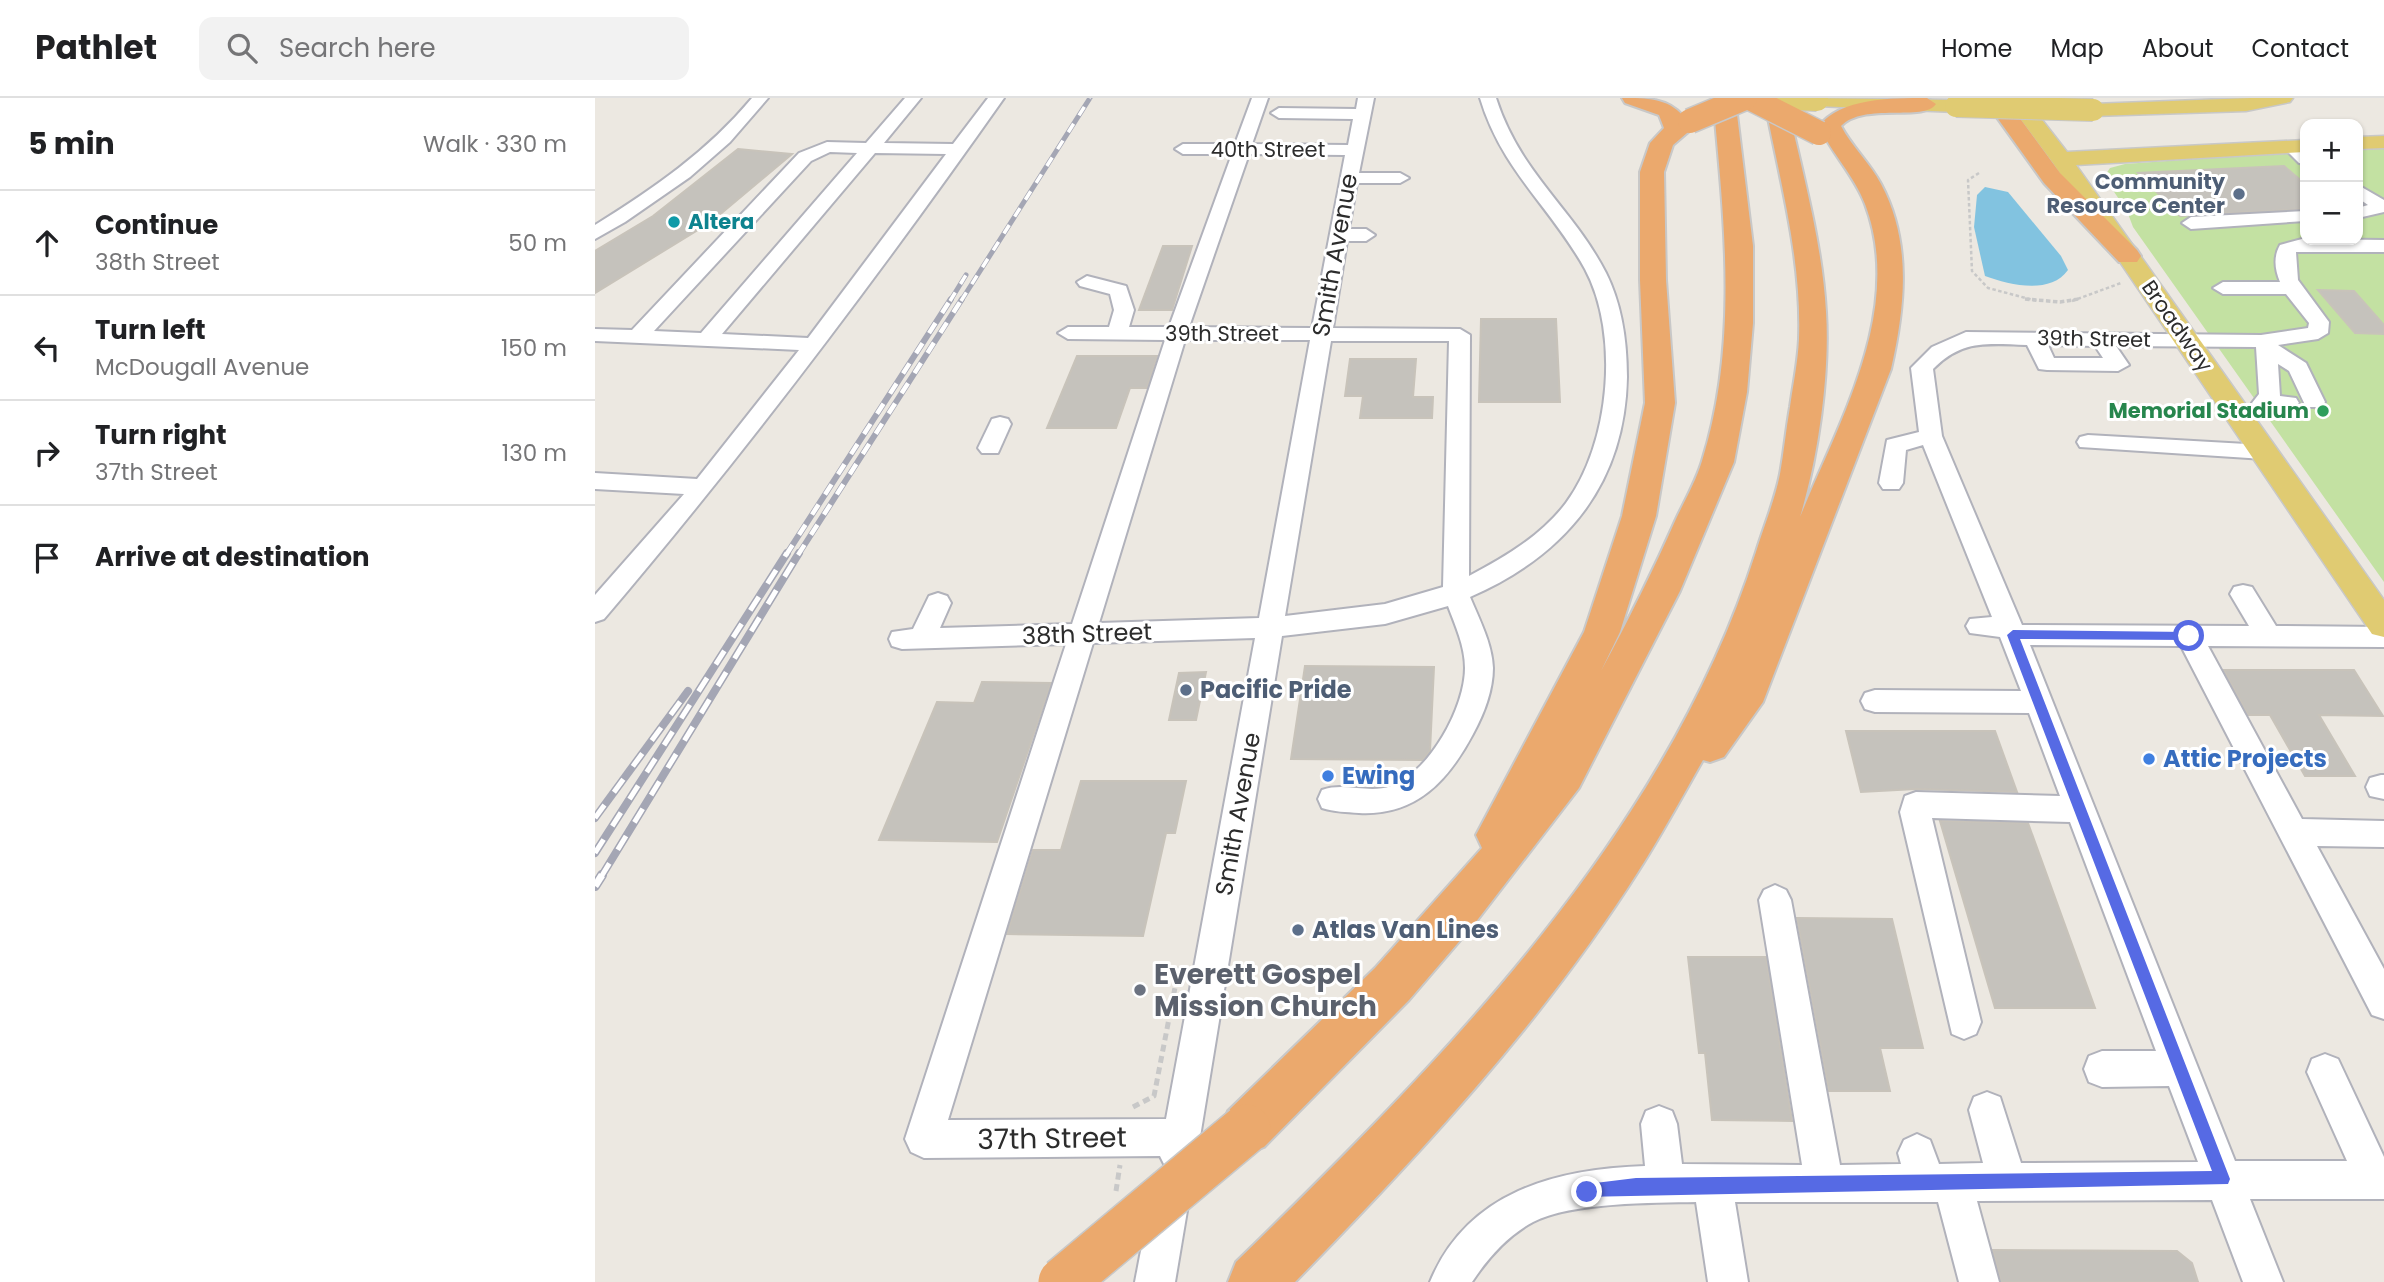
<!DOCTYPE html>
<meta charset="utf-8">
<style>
body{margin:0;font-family:Poppins,sans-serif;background:#f2f2f2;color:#202124}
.controls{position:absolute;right:21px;top:21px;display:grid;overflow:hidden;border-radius:14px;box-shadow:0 2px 5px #0004}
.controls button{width:63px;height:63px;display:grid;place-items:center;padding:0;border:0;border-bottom:2px solid #e0e0e0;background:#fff;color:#202124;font:35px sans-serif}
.stop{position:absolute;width:21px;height:21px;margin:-16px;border:5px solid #566ae4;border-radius:50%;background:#fff}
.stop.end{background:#566ae4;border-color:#fff;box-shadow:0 2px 7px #0008}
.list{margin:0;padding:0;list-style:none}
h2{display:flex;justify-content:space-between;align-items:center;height:91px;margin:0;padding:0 28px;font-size:30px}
h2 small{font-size:23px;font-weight:400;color:#757577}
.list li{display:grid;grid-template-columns:46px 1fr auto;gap:21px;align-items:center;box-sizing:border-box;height:105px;padding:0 28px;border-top:2px solid #e0e0e0}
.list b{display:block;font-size:26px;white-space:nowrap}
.list p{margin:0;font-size:23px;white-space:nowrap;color:#757577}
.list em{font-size:23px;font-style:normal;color:#757577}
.icon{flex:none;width:38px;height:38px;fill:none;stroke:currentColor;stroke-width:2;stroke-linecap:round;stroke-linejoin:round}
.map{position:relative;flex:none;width:1789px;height:1184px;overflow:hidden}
header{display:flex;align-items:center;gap:42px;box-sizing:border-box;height:98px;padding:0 35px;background:#fff;border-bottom:2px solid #e0e0e0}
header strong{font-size:33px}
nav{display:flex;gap:38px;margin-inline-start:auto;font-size:24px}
.search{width:490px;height:63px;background:#f2f2f2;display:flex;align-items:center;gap:18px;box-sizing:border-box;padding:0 24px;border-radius:14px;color:#757577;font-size:26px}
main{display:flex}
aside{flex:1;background:#fff}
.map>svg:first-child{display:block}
</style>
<header>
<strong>Pathlet</strong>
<div class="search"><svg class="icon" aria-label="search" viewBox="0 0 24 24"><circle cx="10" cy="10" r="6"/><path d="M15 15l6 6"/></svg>Search here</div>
<nav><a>Home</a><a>Map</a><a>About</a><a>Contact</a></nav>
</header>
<main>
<aside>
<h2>5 min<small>Walk · 330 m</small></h2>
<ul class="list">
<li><svg class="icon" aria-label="ahead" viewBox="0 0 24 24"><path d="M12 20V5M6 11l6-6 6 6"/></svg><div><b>Continue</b><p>38th Street</p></div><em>50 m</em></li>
<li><svg class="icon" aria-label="left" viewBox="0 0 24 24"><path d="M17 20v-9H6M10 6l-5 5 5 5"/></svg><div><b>Turn left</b><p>McDougall Avenue</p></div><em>150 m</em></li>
<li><svg class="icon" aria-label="right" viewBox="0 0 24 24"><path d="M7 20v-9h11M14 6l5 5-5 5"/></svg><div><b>Turn right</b><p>37th Street</p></div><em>130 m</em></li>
<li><svg class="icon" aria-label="arrive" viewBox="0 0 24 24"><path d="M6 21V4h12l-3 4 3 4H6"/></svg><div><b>Arrive at destination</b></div></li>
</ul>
</aside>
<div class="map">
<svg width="1789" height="1184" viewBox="0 0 1789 1184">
<rect width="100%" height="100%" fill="#ece8e1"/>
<polygon fill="#c3e1a2" points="1763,50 1789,50 1789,484 1538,129 1532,113 1509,79 1515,70 1530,66 1710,53 1710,142 1763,142"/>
<path fill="#82c3e0" d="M1390 89 1413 94 1466 158 1473 172C1455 197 1415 187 1390 178L1379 129 1382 97Z"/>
<g fill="#c5c2bc" stroke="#c8c3ba" stroke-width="2">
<polygon points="143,51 197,56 116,124 0,195 0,153 58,118"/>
<polygon points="1689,68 1710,86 1710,111 1585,118 1543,75"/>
<polygon points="568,148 597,148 577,212 544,212"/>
<polygon points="1723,192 1759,193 1789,227 1789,236 1760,235"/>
<polygon points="886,221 961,221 965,304 884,304"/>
<polygon points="482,258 562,258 552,290 535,290 521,330 452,330"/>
<polygon points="755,261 821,261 818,299 838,299 837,320 765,320 768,298 750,298"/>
<polygon points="710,568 839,569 835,653 827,662 696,661"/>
<polygon points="1629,572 1759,572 1788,618 1724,617 1760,678 1710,678 1675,617 1653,617"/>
<polygon points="611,574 601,622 574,622 584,575"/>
<polygon points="387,584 456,585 402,744 284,742 342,604 379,605"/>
<polygon points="1251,633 1400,633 1422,694 1321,691 1266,694"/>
<polygon points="486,683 591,683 580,735 571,735 548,838 412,836 438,752 466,752"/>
<polygon points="1345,723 1433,725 1500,910 1400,910"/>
<polygon points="1202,820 1297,821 1328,950 1285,950 1295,993 1234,993"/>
<polygon points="1093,859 1171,859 1197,1023 1117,1022 1110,955 1104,955"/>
<polygon points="1398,1152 1582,1153 1597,1165 1603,1184 1406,1184"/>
</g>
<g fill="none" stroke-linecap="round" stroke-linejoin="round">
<g stroke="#b1b2bb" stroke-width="4">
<g id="minor">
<path d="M157 0H173L135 44 95 79 30 124 0 141V127C58 91 113 53 157 0Z"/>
<path d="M310 0H326L289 45 358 46 393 0H409C283 179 151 354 9 521L0 524V497L89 396 0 391V375L102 381 204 252 0 243V231L37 232 204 55 232 44 271 45ZM235 54 262 55 106 235 59 233 216 63ZM280 55 351 56 213 240 127 236Z"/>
<path d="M657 0H673L657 46 753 47 758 21 684 20 676 15 684 10 761 11 763 0H779L764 75H805L814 80 805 85H762L754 131H771L780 137 771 143H752L738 230 865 231 875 237 874 478C910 459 946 438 971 405 1015 346 1025 236 990 171 955 108 907 73 885 0H901C926 77 977 109 1011 175 1027 207 1032 243 1032 279 1030 386 971 457 875 499 884 521 897 545 898 570 898 592 889 616 878 636 853 683 821 718 764 715 751 714 739 714 727 710L723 701 727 692C750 684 774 696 796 688 835 674 870 609 870 570 870 548 860 527 853 508L790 526 687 538 605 1039 596 1068 583 1074 570 1068 565 1058 329 1060 316 1054 310 1041 471 546 307 551 297 548 294 541 297 534 318 531 334 498 343 495 352 498 356 505 345 530 477 526 570 242 473 241 463 235 473 229H514L519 212 515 196 485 188 482 184 492 178 531 188 539 212 534 229H574L637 56H588L580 51 588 46H640ZM654 56 750 57 717 230 594 229ZM590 242H715L664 520 504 525ZM736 243H854L848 489 790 506 690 518ZM660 540 571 1021 353 1022 498 545Z"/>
<polygon points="1696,44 1710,52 1710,66 1704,65 1688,49"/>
<polygon points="1763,87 1789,102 1789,114 1763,120 1763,110 1773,107 1763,100"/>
<polygon points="1710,113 1710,123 1596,131 1587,125 1596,119"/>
<path d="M1707 141 1789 142V154H1701L1703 182 1734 224 1733 235 1723 241 1683 247 1711 265 1730 304 1727 309H1711L1694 273 1683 266 1685 298 1701 300 1704 305 1693 312 1660 310 1657 305 1664 296 1661 249 1521 248 1534 267 1523 273 1452 272 1444 271 1432 247C1392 246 1368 241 1338 271L1347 338 1427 527 1654 528 1635 496 1639 489 1648 487 1657 489 1681 528 1789 529V549L1613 548 1707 721 1789 723V749L1722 748 1789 871V921L1777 917 1586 548 1435 547 1640 1063H1752L1712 974 1717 961 1730 956 1743 961 1789 1059V1101H1655L1688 1184H1648L1617 1102 1382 1103 1404 1184H1364L1343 1104H1140L1153 1184H1113L1101 1104C1059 1105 976 1104 938 1124 912 1138 893 1160 877 1184H835C872 1094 960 1071 1050 1068L1046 1026 1051 1013 1064 1008 1077 1013 1082 1026 1087 1066 1207 1067 1164 802 1169 792 1180 787 1191 792 1196 802 1245 1067 1306 1066 1303 1055 1309 1042 1322 1036 1335 1042 1344 1066 1388 1065 1374 1012 1379 999 1392 994 1405 999 1426 1065 1603 1064 1574 988 1507 989 1494 984 1489 971 1494 958 1507 953H1561L1475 724 1337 720 1386 924 1381 936 1369 941 1357 936 1305 714 1310 698 1321 694 1465 698 1434 615 1280 614 1270 611 1266 603 1270 595 1280 592 1426 593 1405 539 1375 535 1371 528 1375 521 1397 519 1328 347 1311 352 1308 385 1304 391H1288L1284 385 1292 342 1324 334 1316 270 1337 249 1371 234 1666 237 1713 230 1714 225 1691 196H1628L1618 190 1628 184H1685C1680 172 1678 159 1685 147ZM1453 247 1500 248 1508 260H1459Z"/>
<polygon points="405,319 413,321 416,326 403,355 387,355 383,350 397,321"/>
<polygon points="1493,337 1669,347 1677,349 1681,354 1677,359 1669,361 1485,349 1482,344 1485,339"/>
<polygon points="1786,677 1789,677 1789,701 1775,698 1771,689 1775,680"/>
<polygon points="576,1076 590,1081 595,1095 580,1184 540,1184 557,1095 562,1081"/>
</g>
</g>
<g stroke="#c8c8c8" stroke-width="3">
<g id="major">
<polygon points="1213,0 1361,2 1371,8 1361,14 1222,8 1215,6"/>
<polygon points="1410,0 1430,0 1472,54 1710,42 1710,54 1481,67 1789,502 1789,539 1777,536 1458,65"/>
<polygon points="1656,0 1698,0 1695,4 1651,13 1498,18 1488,12 1498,6"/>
<polygon points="1789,38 1789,50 1763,51 1763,39"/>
</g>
</g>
<g stroke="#c8c8c8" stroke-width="4">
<g id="highway">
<path d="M1027 0C1051 0 1073 0 1088 18H1103L1106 23 1078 47 1069 74 1071 182 1080 305 1061 418 1025 534 1006 573C1033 523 1058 473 1081 421 1090 402 1101 383 1107 363 1144 245 1129 121 1118 0H1140L1158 148V225L1152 294 1139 364 1085 493 984 690 880 825 814 902 669 1049 651 1056 633 1049 626 1031 633 1013 780 870 887 750 881 737 989 534 1027 418 1050 305 1045 182V74L1055 45 1069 30 1064 17 1030 5Z"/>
<path d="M1169 0H1191C1206 71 1227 142 1231 214 1235 276 1223 360 1205 419 1244 324 1310 211 1270 106 1259 77 1237 56 1224 28 1246 0 1296 0 1332 0L1341 6C1329 24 1269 4 1246 28 1257 49 1275 65 1286 86 1317 144 1310 209 1296 271L1168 604 1129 659 1115 664 1108 662C1087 699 1067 736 1044 772 948 924 824 1057 700 1184H633L641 1164C849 961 1071 737 1161 454 1169 428 1180 402 1185 376 1189 354 1191 331 1195 309 1198 287 1203 264 1204 241 1207 160 1184 79 1169 0Z"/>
<polygon points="1388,0 1410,0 1465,75 1542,152 1546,158 1542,164 1524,164 1449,85"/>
</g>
</g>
<g stroke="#c8c8c8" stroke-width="2.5" stroke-dasharray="3.5 2.5" stroke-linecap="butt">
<polyline points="1384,75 1373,82 1377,173 1393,190 1442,203"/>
<polyline points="1477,203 1526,185"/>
</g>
<polyline stroke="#c8c8c8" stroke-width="3.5" stroke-dasharray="4.5 2.5" stroke-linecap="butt" points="1430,201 1465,204 1484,201"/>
<g stroke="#c8c8c8" stroke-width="5" stroke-dasharray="7 4.5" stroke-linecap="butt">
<polyline points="538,1009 559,998 584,869"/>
<polyline points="521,1093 525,1067"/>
</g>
<use href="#minor" fill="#fff" fill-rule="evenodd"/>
<use href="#major" fill="#e0cb72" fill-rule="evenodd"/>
<use href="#highway" fill="#eba96d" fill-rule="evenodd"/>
<g stroke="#a4a6b4" stroke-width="5">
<g id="rail-far3">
<polyline points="355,203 371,177"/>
<polyline points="366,203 495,0"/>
</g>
</g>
<g stroke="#a4a6b4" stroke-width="6">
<g id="rail-far2">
<polyline points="191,457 356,201"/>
<polyline points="203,457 367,201"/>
</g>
</g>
<g stroke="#a4a6b4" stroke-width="8">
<g id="rail-far1">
<polyline points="0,720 93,593"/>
<polyline points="0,755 192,455"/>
<polyline points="6,779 204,455"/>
</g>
</g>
<g stroke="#a4a6b4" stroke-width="10">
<polyline id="rail" points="0,788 7,777"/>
</g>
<use href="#rail-far3" stroke="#fff" stroke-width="3.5" stroke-dasharray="10" stroke-linecap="butt"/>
<use href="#rail-far2" stroke="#fff" stroke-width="4.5" stroke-dasharray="12" stroke-linecap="butt"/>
<use href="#rail-far1" stroke="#fff" stroke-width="5" stroke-dasharray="16" stroke-linecap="butt"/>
<use href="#rail" stroke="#fff" stroke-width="7" stroke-dasharray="20" stroke-linecap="butt"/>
<g stroke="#c8c8c8" stroke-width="24" stroke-linecap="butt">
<g id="major-bridge">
<polyline points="1180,0 1222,2"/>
<polyline points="1361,8 1498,12"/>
</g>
</g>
<g stroke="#c8c8c8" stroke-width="27" stroke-linecap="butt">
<g id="highway-bridge-far1">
<polyline points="1155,0 1224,35"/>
<polyline points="1095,23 1150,0"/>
</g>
</g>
<g stroke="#c8c8c8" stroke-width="52" stroke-linecap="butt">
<polyline id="highway-bridge" points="468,1184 651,1031"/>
</g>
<use href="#major-bridge" stroke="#e0cb72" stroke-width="22"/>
<use href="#highway-bridge-far1" stroke="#eba96d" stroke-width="24"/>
<use href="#highway-bridge" stroke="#eba96d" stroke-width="49"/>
</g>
<polygon fill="#566ae4" points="1418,532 1594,534 1599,538 1594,542 1425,541 1635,1081 1633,1086 986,1099 986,1088 992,1086 1041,1080 1617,1073 1412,537"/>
<g fill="#5c6f8a" stroke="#fff" stroke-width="2.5">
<circle cx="1644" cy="96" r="7"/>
<circle cx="591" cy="592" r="7"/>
<circle cx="703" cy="832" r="7"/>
</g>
<circle fill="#0f9aa8" stroke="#fff" stroke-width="2.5" cx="79" cy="124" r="7"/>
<circle fill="#2e9e5b" stroke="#fff" stroke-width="2.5" cx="1728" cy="313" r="7"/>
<g fill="#3f7fe0" stroke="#fff" stroke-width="2.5">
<circle cx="1554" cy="661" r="7"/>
<circle cx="733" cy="678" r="7"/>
</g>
<circle fill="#6b7280" stroke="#fff" stroke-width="2.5" cx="545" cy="892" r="7"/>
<g text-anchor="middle" stroke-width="6" stroke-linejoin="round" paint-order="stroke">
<g font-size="21" fill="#2c2c2c" stroke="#fff">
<text x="673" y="59">40th Street</text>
<text transform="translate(1582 228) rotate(55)" y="7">Broadway</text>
<text x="627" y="243">39th Street</text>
<text transform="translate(1499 241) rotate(1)" y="7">39th Street</text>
</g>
<g font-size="21" font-weight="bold" fill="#4e5e75" stroke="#fff" text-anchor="end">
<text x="1630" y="91">Community<tspan x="1630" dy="24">Resource Center</tspan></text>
</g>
<g font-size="21" font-weight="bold" fill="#0d838f" stroke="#fff" text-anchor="start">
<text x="93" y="131">Altera</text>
</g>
<g font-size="21" font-weight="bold" fill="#27864d" stroke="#fff" text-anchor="end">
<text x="1714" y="320">Memorial Stadium</text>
</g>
<g font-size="24" fill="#2c2c2c" stroke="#fff">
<text transform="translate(740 157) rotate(-80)" y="8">Smith Avenue</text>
<text transform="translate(492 536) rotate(-2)" y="8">38th Street</text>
<text transform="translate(643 716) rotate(-80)" y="8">Smith Avenue</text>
</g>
<g font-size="24" font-weight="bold" fill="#4e5e75" stroke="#fff" text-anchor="start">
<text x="605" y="600">Pacific Pride</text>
<text x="717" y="840">Atlas Van Lines</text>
</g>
<g font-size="24" font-weight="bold" fill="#366cbe" stroke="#fff" text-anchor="start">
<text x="1568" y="669">Attic Projects</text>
<text x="747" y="686">Ewing</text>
</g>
<g font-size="28" font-weight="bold" fill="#5b616d" stroke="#fff" text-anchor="start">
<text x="559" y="886">Everett Gospel<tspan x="559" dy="32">Mission Church</tspan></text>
</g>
<g font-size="28" fill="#2c2c2c" stroke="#fff">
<text transform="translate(457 1040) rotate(-1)" y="10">37th Street</text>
</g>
</g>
</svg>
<div class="controls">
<button>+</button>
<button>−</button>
</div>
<div class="stop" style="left:1594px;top:538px"></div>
<div class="stop end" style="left:992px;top:1094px"></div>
</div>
</main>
